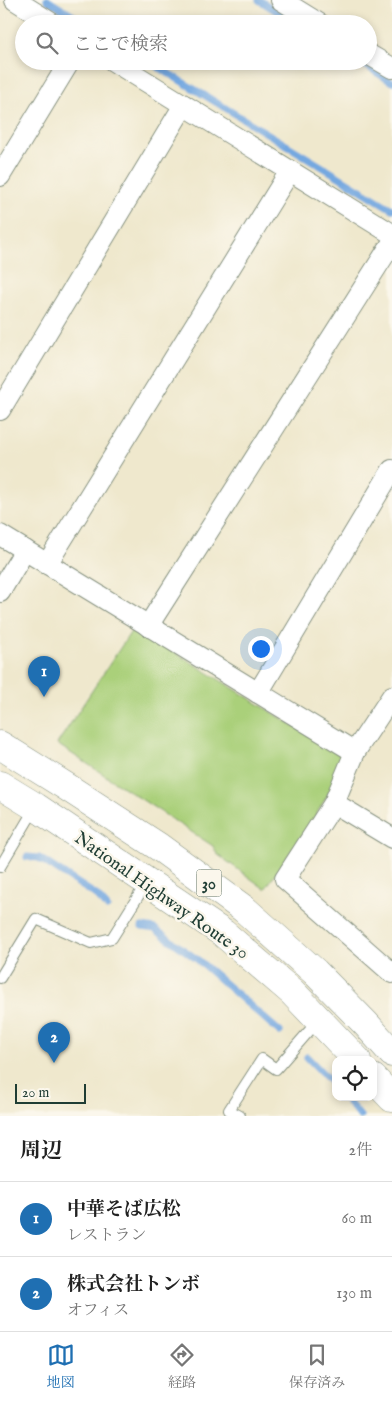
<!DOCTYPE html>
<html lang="ja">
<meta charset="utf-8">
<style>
body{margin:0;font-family:"IM FELL English","Noto Serif JP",serif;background:#f6f6f6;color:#222}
.controls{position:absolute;right:15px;bottom:15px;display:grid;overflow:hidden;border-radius:10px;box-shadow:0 2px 8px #0003}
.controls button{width:45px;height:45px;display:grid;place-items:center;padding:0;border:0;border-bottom:1px solid #e0e0e0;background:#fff;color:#222;font:25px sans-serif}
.scale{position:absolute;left:15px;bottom:12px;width:71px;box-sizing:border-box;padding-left:5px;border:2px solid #1f3d34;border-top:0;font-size:14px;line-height:18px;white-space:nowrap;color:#1f3d34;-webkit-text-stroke:4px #fbf7ec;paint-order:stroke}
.you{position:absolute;left:260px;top:648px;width:18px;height:18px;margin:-12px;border:4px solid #fff;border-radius:50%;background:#1a73e8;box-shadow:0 0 0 8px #1a73e833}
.badge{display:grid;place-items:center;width:32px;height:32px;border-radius:50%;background:#1f6fb2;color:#fff;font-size:16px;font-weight:700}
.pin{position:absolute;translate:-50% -41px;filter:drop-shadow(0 1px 2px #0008)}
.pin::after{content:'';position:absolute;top:26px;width:18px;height:15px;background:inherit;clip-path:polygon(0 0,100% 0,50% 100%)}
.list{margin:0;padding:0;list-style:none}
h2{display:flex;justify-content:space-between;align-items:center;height:65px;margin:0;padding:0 20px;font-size:21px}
h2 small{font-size:16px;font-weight:400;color:#767676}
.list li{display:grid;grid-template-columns:32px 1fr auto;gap:15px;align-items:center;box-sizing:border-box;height:75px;padding:0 20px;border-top:1px solid #e0e0e0}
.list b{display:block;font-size:19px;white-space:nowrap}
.list p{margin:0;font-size:16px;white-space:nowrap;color:#767676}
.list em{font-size:16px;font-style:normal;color:#767676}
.icon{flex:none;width:28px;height:28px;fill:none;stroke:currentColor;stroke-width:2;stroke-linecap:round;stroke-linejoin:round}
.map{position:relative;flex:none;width:392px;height:1116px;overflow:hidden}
.search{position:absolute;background:#fff;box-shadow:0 2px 8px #0003;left:15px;right:15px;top:15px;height:55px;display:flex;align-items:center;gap:12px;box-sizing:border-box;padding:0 18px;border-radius:28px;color:#767676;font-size:19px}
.sheet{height:215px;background:#fff}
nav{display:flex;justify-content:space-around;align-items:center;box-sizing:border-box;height:70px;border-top:1px solid #e0e0e0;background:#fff;font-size:14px;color:#767676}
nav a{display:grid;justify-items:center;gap:2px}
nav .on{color:#1f6fb2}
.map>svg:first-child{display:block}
</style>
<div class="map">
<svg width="392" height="1116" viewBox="0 0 392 1116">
<rect width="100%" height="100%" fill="#fbf7ec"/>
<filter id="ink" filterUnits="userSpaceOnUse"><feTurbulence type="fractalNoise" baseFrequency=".02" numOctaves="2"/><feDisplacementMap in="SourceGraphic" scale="10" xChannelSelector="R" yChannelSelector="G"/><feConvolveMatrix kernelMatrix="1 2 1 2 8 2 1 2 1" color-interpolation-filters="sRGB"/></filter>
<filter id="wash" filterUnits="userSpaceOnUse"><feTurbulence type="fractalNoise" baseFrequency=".0096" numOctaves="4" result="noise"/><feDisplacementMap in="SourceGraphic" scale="20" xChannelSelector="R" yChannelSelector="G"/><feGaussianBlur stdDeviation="1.12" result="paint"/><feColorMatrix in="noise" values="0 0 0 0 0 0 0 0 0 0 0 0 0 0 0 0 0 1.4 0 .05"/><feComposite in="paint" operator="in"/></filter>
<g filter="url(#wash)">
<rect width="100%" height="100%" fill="#efe8cd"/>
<polygon fill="#aad07a" stroke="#648657" points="134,627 341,755 344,766 316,815 265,889 217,854 213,846 57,744"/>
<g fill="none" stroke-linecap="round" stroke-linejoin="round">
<g stroke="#74a8e0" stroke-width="7">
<polyline points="47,0 87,24"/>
<polyline points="259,0 297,24"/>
<polyline points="148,61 392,209"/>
<polyline points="358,61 392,82"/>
<polyline points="27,857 39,858 96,895 107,907"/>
<polyline points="142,927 155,929 198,960 280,1032"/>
<polyline points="307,1057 336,1087"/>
<polyline points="344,1097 360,1116"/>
</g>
</g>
</g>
<g filter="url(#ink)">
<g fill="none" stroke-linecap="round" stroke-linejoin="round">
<g stroke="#879280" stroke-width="12">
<g id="service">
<polyline points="0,867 35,808"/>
<polyline points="0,978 36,919 91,943 112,938 147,882"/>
<polyline points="240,1116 229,1110 262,1059 276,1069 317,1022"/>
</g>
</g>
<g stroke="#879280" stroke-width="22">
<g id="minor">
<polyline points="15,0 53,24"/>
<polyline points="281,0 320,24"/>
<polyline points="368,54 392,68"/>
<polyline points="113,61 392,234"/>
<polyline points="0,176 70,61"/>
<polyline points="0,410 184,105"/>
<polyline points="0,535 355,752"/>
<polyline points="47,564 290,171"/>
<polyline points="0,592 25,550"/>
<polyline points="148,626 392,243"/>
<polyline points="258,693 392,470"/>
<polyline points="392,696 355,752 334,803 285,879 392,973"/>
<polyline points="334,803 392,838"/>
</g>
</g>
<g stroke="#879280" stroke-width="29">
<g id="trunk">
<polyline points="0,745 67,787 159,847 244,909 315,972 366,1024 392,1053"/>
<polyline points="0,785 36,807 223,933 292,992 357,1060"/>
<polyline points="373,1078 392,1098"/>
</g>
</g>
<use href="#service" stroke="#fff" stroke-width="10"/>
<use href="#minor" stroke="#fff" stroke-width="20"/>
<use href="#trunk" stroke="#fff" stroke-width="28"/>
</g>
</g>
<g text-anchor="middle" stroke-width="5" stroke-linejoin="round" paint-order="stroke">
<rect fill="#fbf7ec" stroke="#61756b" stroke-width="1" x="196.5" y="869.5" width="25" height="27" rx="4"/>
<g font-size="16" font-weight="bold" fill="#1f3d34">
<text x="209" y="889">30</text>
</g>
<g font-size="18" fill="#1f3d34" stroke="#fbf7ec">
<text transform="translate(162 895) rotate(35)" y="6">National Highway Route 30</text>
</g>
</g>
</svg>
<div class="controls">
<button><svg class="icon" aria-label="locate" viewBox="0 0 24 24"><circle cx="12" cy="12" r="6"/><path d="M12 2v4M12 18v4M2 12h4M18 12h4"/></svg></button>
</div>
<div class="scale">20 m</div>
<div class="you"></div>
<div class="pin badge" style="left:44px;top:697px">1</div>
<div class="pin badge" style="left:54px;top:1063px">2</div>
<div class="search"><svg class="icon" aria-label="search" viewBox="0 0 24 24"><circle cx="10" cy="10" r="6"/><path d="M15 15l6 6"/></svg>ここで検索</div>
</div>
<section class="sheet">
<h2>周辺<small>2件</small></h2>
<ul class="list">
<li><span class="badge">1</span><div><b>中華そば広松</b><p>レストラン</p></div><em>60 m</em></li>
<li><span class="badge">2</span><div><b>株式会社トンボ</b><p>オフィス</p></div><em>130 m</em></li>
</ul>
</section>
<nav>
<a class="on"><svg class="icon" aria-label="map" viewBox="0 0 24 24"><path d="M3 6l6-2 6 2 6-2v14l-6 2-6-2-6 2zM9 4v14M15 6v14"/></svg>地図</a>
<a><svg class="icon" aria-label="directions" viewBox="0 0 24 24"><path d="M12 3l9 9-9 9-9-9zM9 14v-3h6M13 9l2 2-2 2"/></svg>経路</a>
<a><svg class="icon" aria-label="saved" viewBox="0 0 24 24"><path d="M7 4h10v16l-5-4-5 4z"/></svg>保存済み</a>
</nav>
